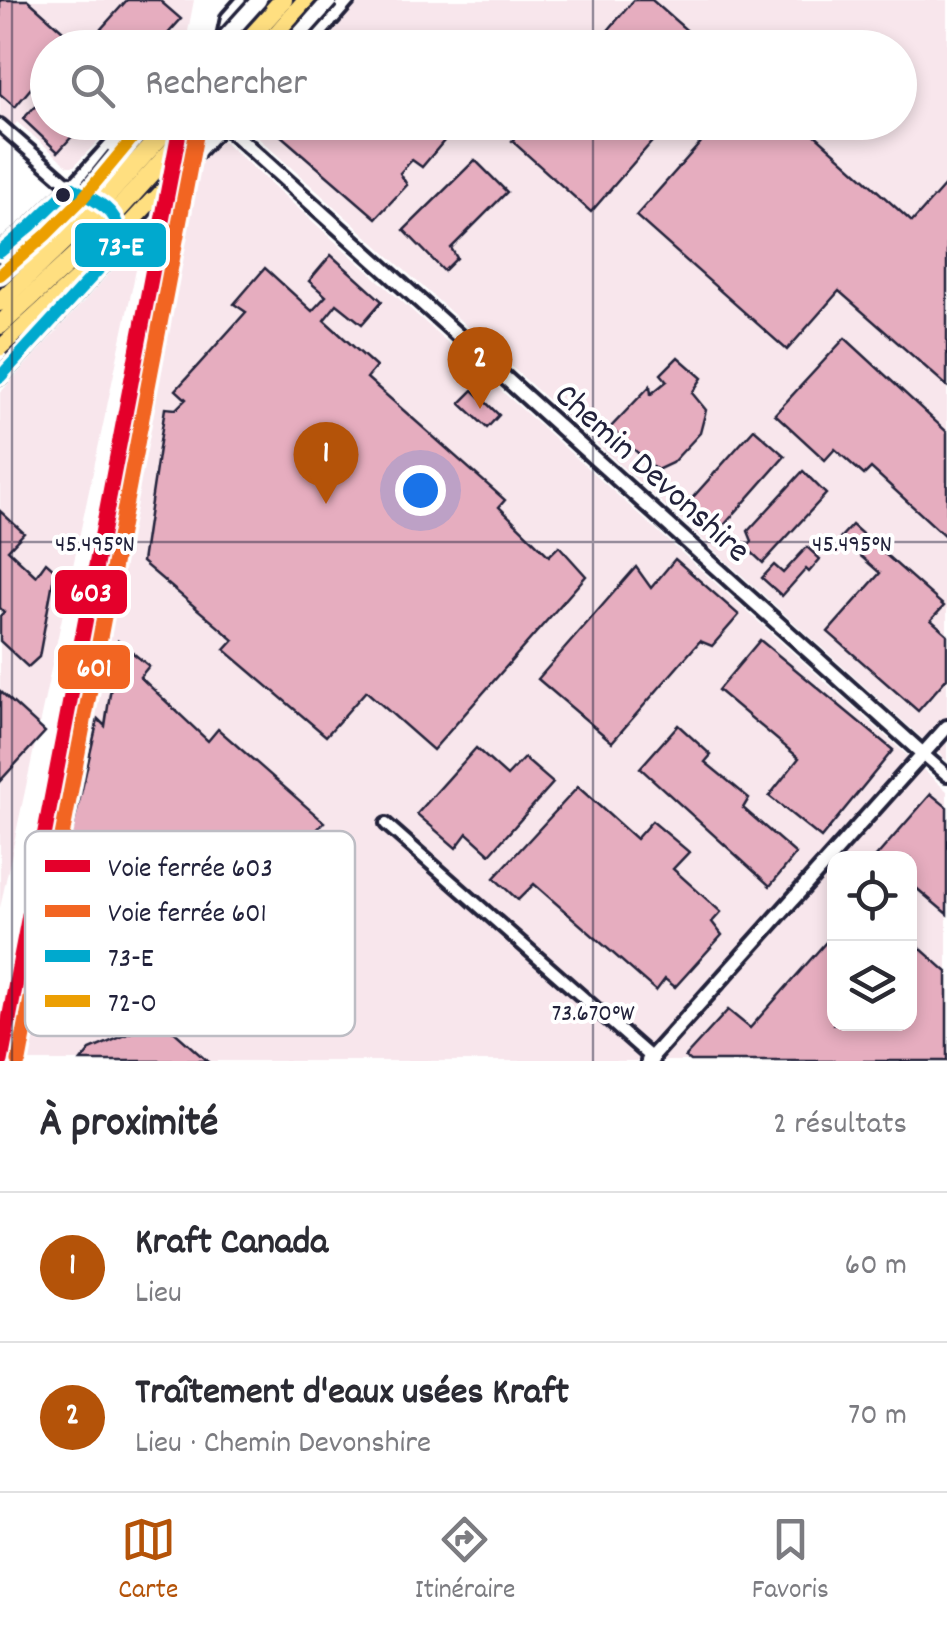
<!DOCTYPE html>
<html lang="fr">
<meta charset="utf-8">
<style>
body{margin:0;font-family:Dekko,sans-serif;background:#f2f2f3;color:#2b2b33}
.controls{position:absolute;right:30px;bottom:30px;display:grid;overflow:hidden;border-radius:20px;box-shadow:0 5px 15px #0003}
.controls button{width:90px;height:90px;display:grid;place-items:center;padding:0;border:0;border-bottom:2px solid #e1e1e2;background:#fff;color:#2b2b33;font:50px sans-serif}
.you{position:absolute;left:420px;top:490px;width:35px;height:35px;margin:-25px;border:8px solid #fff;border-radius:50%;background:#1a73e8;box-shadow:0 0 0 15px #1a73e833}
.badge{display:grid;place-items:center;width:65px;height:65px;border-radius:50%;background:#b45309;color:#fff;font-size:32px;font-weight:700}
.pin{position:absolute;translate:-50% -82px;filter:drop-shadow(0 2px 5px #0008)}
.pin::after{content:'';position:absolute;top:52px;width:35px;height:30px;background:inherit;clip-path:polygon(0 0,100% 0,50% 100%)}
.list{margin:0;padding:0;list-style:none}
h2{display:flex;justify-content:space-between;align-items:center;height:130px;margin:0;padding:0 40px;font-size:42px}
h2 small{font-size:32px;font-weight:400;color:#7c7c81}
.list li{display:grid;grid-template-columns:65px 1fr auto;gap:30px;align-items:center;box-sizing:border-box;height:150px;padding:0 40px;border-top:2px solid #e1e1e2}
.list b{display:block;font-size:38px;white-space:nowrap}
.list p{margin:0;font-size:32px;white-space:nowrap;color:#7c7c81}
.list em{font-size:32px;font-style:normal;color:#7c7c81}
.icon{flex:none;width:55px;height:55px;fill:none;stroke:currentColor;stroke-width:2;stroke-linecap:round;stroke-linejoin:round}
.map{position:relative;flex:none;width:947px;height:1061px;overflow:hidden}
.search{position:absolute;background:#fff;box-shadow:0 5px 15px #0003;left:30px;right:30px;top:30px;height:110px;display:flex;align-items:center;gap:25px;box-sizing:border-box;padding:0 35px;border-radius:55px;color:#7c7c81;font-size:38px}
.sheet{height:430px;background:#fff}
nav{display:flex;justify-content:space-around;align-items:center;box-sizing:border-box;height:140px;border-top:2px solid #e1e1e2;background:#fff;font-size:28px;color:#7c7c81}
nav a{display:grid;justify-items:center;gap:5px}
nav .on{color:#b45309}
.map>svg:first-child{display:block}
</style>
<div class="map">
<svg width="947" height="1061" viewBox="0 0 947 1061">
<rect width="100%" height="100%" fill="#fff"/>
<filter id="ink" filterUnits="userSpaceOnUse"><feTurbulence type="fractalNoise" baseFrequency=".01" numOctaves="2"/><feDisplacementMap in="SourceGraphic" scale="20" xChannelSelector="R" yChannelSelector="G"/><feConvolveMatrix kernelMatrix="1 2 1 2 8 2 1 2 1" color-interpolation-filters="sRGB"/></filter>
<g filter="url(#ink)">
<g fill="#f8e6ec" fill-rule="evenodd">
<polygon points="0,0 194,0 185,47 48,48 48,122 115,123 74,166 68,166 17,122 3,141 0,139"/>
<polygon points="360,0 947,0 947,761 254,134 251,124 900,122 900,48 318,47"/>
<path d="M220 138 947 791V1061H13L187 175ZM834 858H910V1024H834Z"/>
<polygon points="143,237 63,613 0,908 0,393"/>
</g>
<g fill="#e6adbf" stroke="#22223b" stroke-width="2.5">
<polygon points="0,0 28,0 72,39 65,48 48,48 48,68 15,107 0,94"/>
<polygon points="127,0 159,0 181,19 155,48 122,48 101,29"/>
<polygon points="634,0 652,0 707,48 593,48"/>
<polygon points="48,93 48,122 85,122 58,152 23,119"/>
<polygon points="288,122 460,122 422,167 412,160 400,173 407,185 376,218 279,134"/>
<polygon points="528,122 669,122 591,212 512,141"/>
<polygon points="719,122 801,122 912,222 947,183 947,386 839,291 787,350 636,216"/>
<polygon points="475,160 507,192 451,248 457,258 444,271 404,230"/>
<polygon points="331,255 382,301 362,324 337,304 324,320 376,367 367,378 505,500 499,507 549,556 559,546 586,576 433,750 366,691 326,736 225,650 234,640 142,562 165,408 176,409 186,399 176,390 246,312 234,304 265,268 312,311 326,296 309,281"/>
<polygon points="845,338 947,432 947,538 871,468 864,475 835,449 825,460 775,414"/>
<polygon points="678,357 702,378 692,393 706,410 700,433 672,463 657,470 610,428 650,386 651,394 667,381 661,374"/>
<polygon points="473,390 499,415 487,428 460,403"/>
<polygon points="754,429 785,456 718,532 687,504"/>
<polygon points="803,471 826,494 763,563 747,548 752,541 748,531"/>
<polygon points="0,511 24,533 8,550 36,576 46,562 55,570 39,657 28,667 0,641 0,616 4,612 0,608"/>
<polygon points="852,525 944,606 931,620 947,634 947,678 918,711 828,632 880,573 840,538"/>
<polygon points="807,547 820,559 809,572 806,569 782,596 762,578 774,565 783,573"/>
<polygon points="675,559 739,615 712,646 700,641 612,742 538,679 636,567 651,588"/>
<polygon points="760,640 893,750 821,838 769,796 799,758 718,690"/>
<polygon points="118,641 149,666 140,677 208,741 218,729 324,822 226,930 214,921 186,953 163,935 136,966 124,957 106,978 50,930 98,719 105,726"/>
<polygon points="0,691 45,732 0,781"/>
<polygon points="678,725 711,755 705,762 749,798 743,808 796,854 770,886 640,768"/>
<polygon points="476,748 507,776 524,758 553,783 490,854 467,833 456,848 417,814"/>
<polygon points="578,787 636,839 652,821 689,852 673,869 721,912 712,922 722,935 675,987 665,979 656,991 534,884 518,900 494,878"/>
<polygon points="931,794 947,807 947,914 915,887 910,895 910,858 875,858"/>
<polygon points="834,933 834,1024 910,1024 910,939 947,972 947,1061 690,1061 685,1057 728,1010 750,1028"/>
<polygon points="161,1020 207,1061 81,1061 90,1050"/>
</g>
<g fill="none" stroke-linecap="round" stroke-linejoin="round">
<g stroke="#22223b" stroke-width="18">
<g id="minor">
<polyline points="0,125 71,187 130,122"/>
<polyline points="150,144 154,122"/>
<polyline points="923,754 947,775"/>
<polyline points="386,824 654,1060"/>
</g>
</g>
<g stroke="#22223b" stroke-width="20">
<g id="tertiary">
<polyline points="223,41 228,18 244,0"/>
<polyline points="306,48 348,0"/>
<polyline points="221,122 923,754"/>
<polyline points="0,252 31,226 71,187 89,196"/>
<polyline points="0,377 121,245 121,227"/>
<polyline points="648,1061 947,727"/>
</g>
</g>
<g stroke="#22223b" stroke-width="21">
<g id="secondary">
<polyline points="116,156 146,122"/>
<polyline points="156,196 213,134"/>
</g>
</g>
<g stroke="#22223b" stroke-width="22">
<polyline id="primary" points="0,275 46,235 82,199"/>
</g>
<g stroke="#22223b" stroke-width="25">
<g id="motorway">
<polyline points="240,48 283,0"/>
<polyline points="265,48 307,0"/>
<polyline points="152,200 176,146 198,122"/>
</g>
</g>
<use href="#minor" stroke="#fff" stroke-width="10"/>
<use href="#tertiary" stroke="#fff" stroke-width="12"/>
<use href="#secondary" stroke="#fff" stroke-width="14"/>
<use href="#primary" stroke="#ffdf80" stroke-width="15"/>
<use href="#motorway" stroke="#ffdf80" stroke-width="18"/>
<g stroke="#22223b" stroke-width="21" stroke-linecap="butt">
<g id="secondary-bridge">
<polyline points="222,41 259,0"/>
<polyline points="287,48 330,0"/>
<polyline points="213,134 223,122"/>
<polyline points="82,198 116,156"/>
</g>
</g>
<g stroke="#22223b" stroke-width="22" stroke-linecap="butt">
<polyline id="primary-bridge" points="0,348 92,264 152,200"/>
</g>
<g stroke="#22223b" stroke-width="25" stroke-linecap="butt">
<g id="motorway-bridge">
<polyline points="82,199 92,192"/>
<polyline points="0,302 81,225 173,122"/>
<polyline points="0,325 80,252 176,146"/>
</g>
</g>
<use href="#secondary-bridge" stroke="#fff" stroke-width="14"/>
<use href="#primary-bridge" stroke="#ffdf80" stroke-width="15"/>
<use href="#motorway-bridge" stroke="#ffdf80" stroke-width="18"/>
<g stroke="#fff" stroke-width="20">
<path id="bus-1" d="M0 252 31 226 71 187C99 204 120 207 121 245L0 377"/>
</g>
<g stroke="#fff" stroke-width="20">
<polyline id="bus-2" points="0,275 46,235 82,199 146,122"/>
</g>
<use href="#bus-1" stroke="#00a9ce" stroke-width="12"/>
<use href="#bus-2" stroke="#ec9f03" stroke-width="12"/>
<g stroke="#fff" stroke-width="22">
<polyline id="rail-1" points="1,1061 181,122"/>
</g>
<g stroke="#fff" stroke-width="22">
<polyline id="rail-2" points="19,1061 198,125"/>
</g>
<use href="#rail-1" stroke="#e4002b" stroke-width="15"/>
<use href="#rail-2" stroke="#f26522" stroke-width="15"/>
</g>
</g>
<path fill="none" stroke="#22223b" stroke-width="2.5" stroke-opacity="0.45" d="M12 0V1061M593 0V48M593 122V1061M0 542H947"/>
<circle fill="#22223b" stroke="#fff" stroke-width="4" cx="63" cy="195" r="9"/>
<g text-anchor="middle" stroke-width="8" stroke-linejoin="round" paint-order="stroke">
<g font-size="35" fill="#22223b" stroke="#fff">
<text transform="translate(654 471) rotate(42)" y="12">Chemin Devonshire</text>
</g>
</g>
<rect x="25" y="831" width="330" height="205" rx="15" fill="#fff" stroke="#bdbdc4" stroke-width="2.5"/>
<rect x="45" y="860" width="45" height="12" fill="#e4002b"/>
<rect x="45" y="905" width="45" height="12" fill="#f26522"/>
<rect x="45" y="950" width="45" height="12" fill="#00a9ce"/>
<rect x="45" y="995" width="45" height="12" fill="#ec9f03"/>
<g font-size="28" fill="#22223b">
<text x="108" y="876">Voie ferrée 603</text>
<text x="108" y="921">Voie ferrée 601</text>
<text x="108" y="966">73-E</text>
<text x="108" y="1011">72-O</text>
</g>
<g font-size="25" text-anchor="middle" fill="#22223b" stroke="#fff" stroke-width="8" stroke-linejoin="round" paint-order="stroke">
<text x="95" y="551">45.495°N</text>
<text x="852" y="551">45.495°N</text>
<text x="593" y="1020">73.670°W</text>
</g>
<g stroke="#fff" stroke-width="4">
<rect x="73" y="221" width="95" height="48" rx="10" fill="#00a9ce"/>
<rect x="53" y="568" width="76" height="48" rx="10" fill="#e4002b"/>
<rect x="56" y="643" width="76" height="48" rx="10" fill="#f26522"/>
</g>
<g font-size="28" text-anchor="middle" font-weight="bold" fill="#fff">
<text x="121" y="255">73-E</text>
<text x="91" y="601">603</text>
<text x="94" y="676">601</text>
</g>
</svg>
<div class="controls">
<button><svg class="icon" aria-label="locate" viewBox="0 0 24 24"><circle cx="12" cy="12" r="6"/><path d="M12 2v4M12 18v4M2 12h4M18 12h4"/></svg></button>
<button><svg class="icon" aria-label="layers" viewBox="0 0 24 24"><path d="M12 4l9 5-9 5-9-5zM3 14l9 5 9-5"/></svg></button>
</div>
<div class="you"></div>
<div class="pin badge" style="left:326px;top:504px">1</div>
<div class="pin badge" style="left:480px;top:409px">2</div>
<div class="search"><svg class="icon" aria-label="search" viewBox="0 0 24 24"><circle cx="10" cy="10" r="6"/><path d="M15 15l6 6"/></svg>Rechercher</div>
</div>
<section class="sheet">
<h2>À proximité<small>2 résultats</small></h2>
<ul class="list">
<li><span class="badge">1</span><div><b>Kraft Canada</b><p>Lieu</p></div><em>60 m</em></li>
<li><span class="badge">2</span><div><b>Traîtement d'eaux usées Kraft</b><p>Lieu · Chemin Devonshire</p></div><em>70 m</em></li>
</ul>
</section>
<nav>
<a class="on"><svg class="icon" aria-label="map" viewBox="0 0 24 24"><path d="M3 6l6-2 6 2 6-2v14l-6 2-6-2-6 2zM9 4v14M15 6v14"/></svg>Carte</a>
<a><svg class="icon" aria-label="directions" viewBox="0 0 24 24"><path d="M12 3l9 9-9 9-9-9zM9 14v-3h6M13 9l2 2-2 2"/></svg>Itinéraire</a>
<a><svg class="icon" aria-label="saved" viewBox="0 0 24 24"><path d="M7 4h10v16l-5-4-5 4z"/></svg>Favoris</a>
</nav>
